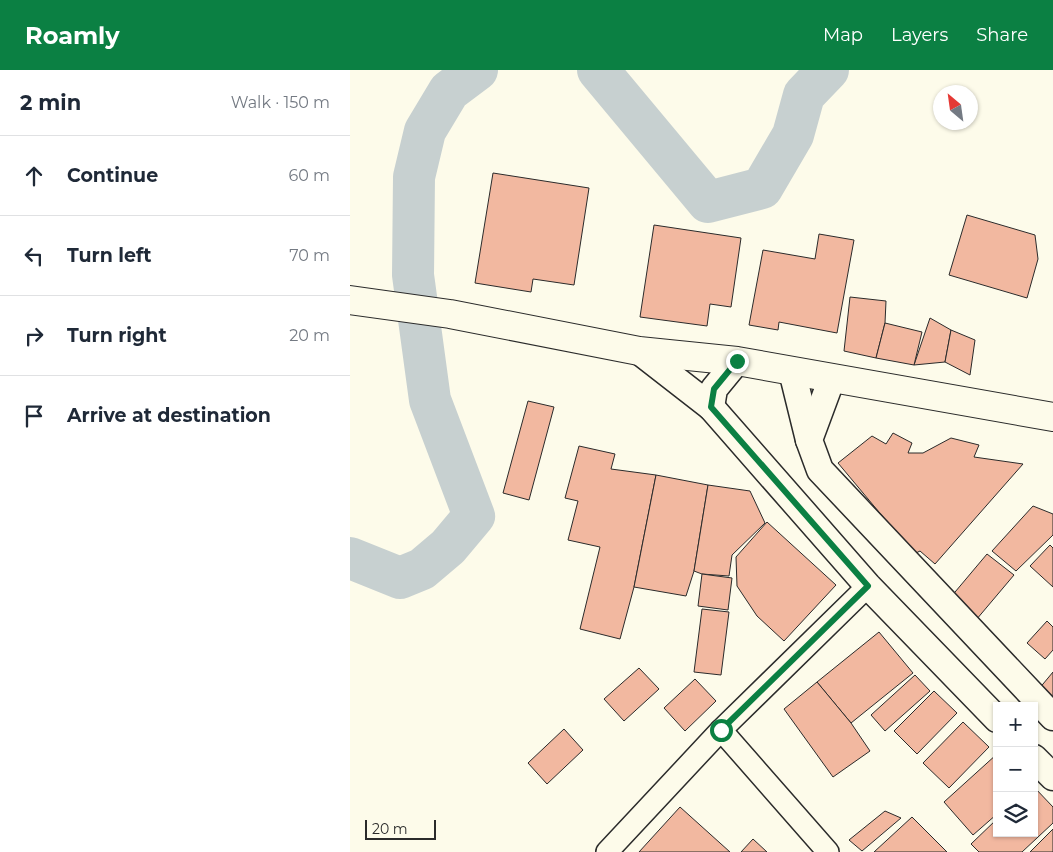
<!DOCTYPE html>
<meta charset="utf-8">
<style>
body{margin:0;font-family:Montserrat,sans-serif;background:#f6f6f7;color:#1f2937}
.controls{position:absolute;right:15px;bottom:15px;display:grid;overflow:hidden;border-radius:0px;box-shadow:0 1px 4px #0004}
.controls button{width:45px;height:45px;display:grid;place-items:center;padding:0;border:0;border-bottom:1px solid #e0e1e3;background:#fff;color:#1f2937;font:25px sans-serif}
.compass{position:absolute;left:583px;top:15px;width:45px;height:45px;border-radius:50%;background:#fff;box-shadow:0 1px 4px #0004;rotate:331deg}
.scale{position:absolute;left:15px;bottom:12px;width:71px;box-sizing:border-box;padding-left:5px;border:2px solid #2b2b2b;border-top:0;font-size:14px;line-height:18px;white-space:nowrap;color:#2b2b2b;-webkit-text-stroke:4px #fdfbea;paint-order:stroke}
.stop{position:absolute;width:15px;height:15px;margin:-11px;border:4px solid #0b8043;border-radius:50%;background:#fff}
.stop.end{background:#0b8043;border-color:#fff;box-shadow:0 1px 5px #0008}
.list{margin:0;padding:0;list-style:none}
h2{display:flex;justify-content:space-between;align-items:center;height:65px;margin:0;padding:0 20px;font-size:21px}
h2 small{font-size:16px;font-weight:400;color:#747a83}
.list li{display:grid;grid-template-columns:32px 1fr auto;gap:15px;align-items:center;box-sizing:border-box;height:80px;padding:0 20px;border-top:1px solid #e0e1e3}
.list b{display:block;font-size:19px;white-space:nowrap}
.list em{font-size:16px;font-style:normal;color:#747a83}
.icon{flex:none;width:28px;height:28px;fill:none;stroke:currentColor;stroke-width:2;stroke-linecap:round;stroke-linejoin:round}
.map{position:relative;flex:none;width:703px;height:782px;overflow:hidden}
header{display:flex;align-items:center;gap:30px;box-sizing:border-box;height:70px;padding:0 25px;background:#0b8043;color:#fff}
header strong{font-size:24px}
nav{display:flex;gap:28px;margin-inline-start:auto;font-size:18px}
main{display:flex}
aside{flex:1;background:#fff}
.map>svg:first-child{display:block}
</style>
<header>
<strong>Roamly</strong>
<nav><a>Map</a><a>Layers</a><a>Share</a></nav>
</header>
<main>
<aside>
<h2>2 min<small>Walk · 150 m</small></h2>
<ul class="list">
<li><svg class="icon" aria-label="ahead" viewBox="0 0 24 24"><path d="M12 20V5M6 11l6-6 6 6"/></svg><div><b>Continue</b></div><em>60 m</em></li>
<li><svg class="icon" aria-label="left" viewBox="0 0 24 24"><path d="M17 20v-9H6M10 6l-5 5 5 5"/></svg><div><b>Turn left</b></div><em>70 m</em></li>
<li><svg class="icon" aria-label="right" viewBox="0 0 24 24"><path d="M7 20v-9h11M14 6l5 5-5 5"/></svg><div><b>Turn right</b></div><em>20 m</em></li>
<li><svg class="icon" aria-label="arrive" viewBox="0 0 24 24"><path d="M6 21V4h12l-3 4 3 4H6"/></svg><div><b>Arrive at destination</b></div></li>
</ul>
</aside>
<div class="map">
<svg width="703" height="782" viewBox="0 0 703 782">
<rect width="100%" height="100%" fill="#fdfbea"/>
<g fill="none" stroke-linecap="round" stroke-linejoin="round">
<g stroke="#c7d0d0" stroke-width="42">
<polyline points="248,0 358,132 412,118 443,65 454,25 478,0"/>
<polyline points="0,488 50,508 72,499 98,477 124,446 80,330 63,205 64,107 75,61 99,21 127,0"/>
</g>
</g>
<g fill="#f2b8a0" stroke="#2b2b2b">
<polygon points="143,103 239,118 224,215 183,209 181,222 125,213"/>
<polygon points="617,145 685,165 688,189 677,228 599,205"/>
<polygon points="304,155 391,168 381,237 360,234 357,256 290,247"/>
<polygon points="469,164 504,170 487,263 429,252 428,260 399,255 413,180 465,189"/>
<polygon points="500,227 536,231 535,253 526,288 494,281"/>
<polygon points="580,248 601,260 595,292 564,295"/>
<polygon points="535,253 572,262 564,295 526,288"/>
<polygon points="601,260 625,270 620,305 595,292"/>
<polygon points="178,331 204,337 179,430 153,423"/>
<polygon points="543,363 562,373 558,383 573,383 601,368 629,375 624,387 673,394 585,494 570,481 564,484 488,393 522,366 536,374"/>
<polygon points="229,376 265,384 261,399 306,405 284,517 270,569 230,559 250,477 218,470 228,431 215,428"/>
<polygon points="306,405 358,415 344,501 336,526 284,517"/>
<polygon points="358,415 400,421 415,453 382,485 379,506 352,504 344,501"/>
<polygon points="683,436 703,444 703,465 666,501 642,481"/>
<polygon points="417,452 486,515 434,571 407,546 387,516 386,487"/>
<polygon points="700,475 703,478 703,517 680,496"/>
<polygon points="637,484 664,505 626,550 600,528"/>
<polygon points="352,504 382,508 378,540 348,536"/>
<polygon points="352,539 379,542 371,605 344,602"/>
<polygon points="697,551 703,557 703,580 695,589 677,573"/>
<polygon points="529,562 563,603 501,653 467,612"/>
<polygon points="289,598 309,619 274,651 254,629"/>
<polygon points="703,602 703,632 688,620"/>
<polygon points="565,605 580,621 535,661 521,645"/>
<polygon points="345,609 366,631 335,661 314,638"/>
<polygon points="467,612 501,653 520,681 483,707 434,639"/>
<polygon points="584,621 607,643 567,684 544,661"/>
<polygon points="613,652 639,677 599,718 573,693"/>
<polygon points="214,659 233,680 197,714 178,693"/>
<polygon points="647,684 647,744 623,765 594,732"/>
<polygon points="684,717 703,737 703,753 672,782 629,782 621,774 647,749 647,763 684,763"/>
<polygon points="330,737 380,782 289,782"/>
<polygon points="535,741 551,748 512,781 499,770"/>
<polygon points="562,747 597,782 524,782"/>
<polygon points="703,759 703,782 680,782"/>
<polygon points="403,769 417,782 391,782"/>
</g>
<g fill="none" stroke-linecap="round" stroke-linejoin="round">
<g stroke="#2b2b2b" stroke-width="24">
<g id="minor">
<polyline points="371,660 478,782"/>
<polyline points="257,782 371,660 518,516"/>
</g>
</g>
<g stroke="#2b2b2b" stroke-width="29">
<g id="tertiary">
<polyline points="289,281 361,337 518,516 647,649"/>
<polyline points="442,301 459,370"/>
<polyline points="482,308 459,370 470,400 703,647"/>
<polyline points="361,337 364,319 387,291"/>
<polyline points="684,688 703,707"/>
</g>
</g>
<g stroke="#2b2b2b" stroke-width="30">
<polyline id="trunk" points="0,230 100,244 289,281 387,291 703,347"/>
</g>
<use href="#minor" stroke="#fdfbea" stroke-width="21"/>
<use href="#tertiary" stroke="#fdfbea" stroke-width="26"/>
<use href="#trunk" stroke="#fdfbea" stroke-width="28"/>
</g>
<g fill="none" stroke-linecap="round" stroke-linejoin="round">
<polyline stroke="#0b8043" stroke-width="6" points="371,660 518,516 361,337 364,319 387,291"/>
</g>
</svg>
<div class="controls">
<button>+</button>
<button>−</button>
<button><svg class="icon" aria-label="layers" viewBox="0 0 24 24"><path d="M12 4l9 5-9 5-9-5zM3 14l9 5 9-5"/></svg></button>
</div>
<svg class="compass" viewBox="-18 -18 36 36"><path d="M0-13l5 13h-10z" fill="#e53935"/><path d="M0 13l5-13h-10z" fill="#747a83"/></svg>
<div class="scale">20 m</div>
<div class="stop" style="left:371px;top:660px"></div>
<div class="stop end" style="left:387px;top:291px"></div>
</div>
</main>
